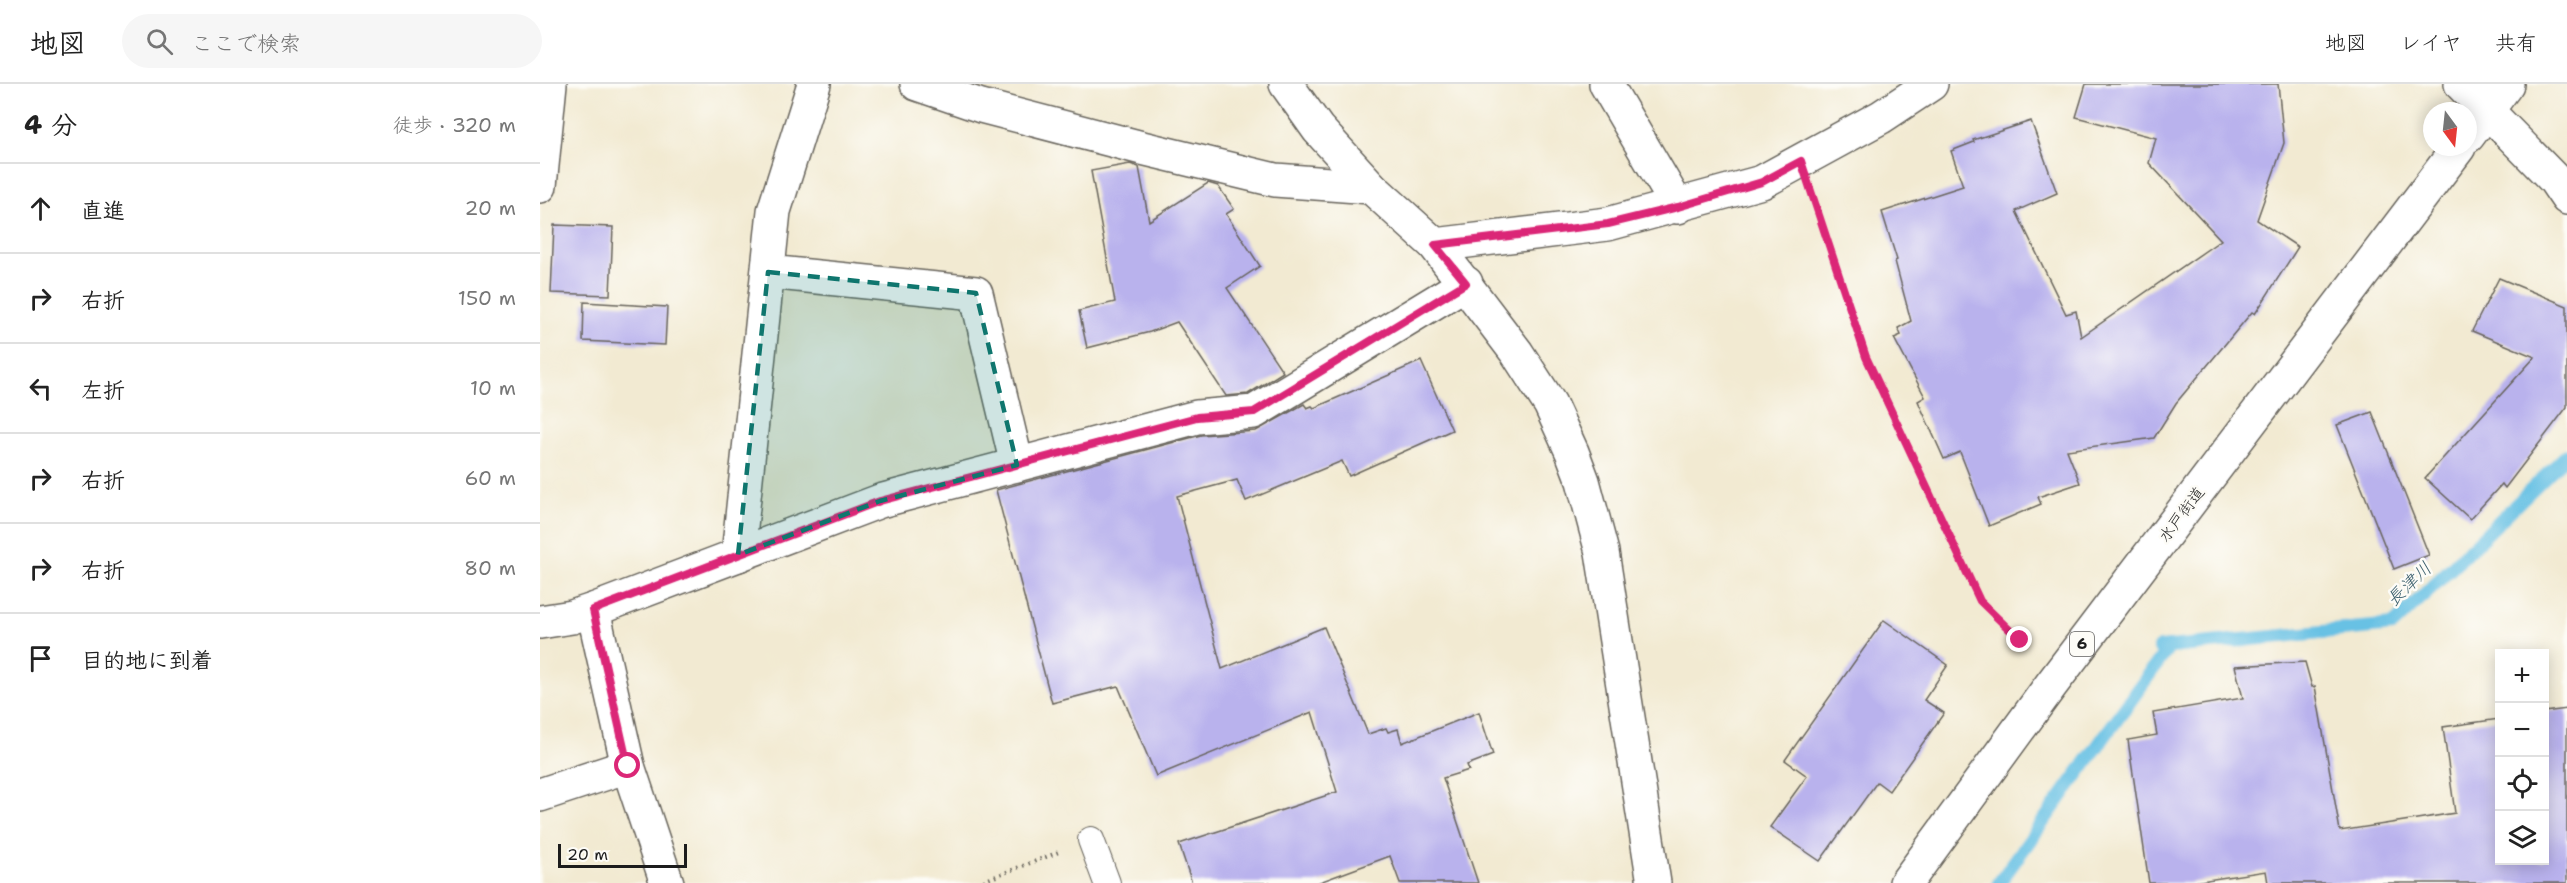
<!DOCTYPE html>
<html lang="ja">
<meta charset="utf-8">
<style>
body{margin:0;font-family:"Shantell Sans","Klee One",sans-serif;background:#f6f6f6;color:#222}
.controls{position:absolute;right:18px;bottom:18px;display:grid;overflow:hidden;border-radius:0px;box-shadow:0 3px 15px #0003}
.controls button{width:54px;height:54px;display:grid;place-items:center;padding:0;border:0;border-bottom:2px solid #e0e0e0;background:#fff;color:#222;font:30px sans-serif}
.compass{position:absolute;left:1883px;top:18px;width:54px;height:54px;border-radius:50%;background:#fff;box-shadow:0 3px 15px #0003;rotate:165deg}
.scale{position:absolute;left:18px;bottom:15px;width:129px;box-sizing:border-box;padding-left:6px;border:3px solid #1c1c1c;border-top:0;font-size:16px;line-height:21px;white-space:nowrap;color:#1c1c1c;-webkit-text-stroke:4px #fdfcf7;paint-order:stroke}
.stop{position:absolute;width:18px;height:18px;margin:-14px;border:4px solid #db2777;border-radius:50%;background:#fff}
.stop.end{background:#db2777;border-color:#fff;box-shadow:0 2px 6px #0008}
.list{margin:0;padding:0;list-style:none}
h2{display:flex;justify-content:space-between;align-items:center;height:78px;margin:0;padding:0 24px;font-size:26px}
h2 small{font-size:20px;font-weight:400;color:#767676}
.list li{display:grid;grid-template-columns:39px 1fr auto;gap:18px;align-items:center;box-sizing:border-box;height:90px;padding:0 24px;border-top:2px solid #e0e0e0}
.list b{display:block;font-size:22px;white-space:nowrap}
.list em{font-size:20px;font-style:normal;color:#767676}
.icon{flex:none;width:33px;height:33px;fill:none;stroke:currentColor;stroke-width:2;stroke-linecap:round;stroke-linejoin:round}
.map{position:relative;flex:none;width:2027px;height:799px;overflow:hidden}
header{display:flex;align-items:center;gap:36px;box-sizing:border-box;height:84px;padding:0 30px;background:#fff;border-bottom:2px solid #e0e0e0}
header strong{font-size:28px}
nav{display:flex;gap:33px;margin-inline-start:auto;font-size:21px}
.search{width:420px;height:54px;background:#f6f6f6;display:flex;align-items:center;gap:15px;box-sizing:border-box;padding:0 21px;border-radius:33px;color:#767676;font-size:22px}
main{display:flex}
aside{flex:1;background:#fff}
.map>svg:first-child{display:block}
</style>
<header>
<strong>地図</strong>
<div class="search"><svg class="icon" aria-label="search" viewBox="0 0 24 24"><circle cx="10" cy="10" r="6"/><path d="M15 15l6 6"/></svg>ここで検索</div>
<nav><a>地図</a><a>レイヤ</a><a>共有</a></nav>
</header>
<main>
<aside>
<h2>4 分<small>徒歩 · 320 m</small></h2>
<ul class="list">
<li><svg class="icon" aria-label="ahead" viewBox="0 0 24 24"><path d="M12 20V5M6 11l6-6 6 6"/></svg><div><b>直進</b></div><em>20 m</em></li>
<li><svg class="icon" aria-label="right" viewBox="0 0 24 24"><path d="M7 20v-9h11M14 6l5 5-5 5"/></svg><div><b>右折</b></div><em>150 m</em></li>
<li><svg class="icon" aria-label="left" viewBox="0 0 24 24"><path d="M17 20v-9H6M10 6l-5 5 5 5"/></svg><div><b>左折</b></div><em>10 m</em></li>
<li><svg class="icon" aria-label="right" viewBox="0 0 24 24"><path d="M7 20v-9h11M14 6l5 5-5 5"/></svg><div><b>右折</b></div><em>60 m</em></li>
<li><svg class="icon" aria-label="right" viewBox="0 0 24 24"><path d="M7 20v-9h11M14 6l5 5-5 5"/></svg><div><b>右折</b></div><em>80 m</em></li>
<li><svg class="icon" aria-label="arrive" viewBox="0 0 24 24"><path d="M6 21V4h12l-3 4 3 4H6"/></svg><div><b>目的地に到着</b></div></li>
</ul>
</aside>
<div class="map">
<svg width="2027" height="799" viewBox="0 0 2027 799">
<rect width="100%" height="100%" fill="#fdfcf7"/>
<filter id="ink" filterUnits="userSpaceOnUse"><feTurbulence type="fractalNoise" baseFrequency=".0167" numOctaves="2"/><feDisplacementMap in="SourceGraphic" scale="12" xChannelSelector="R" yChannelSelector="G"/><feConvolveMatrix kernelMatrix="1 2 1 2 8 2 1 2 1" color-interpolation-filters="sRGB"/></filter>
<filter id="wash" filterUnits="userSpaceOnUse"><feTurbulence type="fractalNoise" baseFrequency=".008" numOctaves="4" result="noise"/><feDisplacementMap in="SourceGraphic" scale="24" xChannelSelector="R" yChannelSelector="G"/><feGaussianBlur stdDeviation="1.35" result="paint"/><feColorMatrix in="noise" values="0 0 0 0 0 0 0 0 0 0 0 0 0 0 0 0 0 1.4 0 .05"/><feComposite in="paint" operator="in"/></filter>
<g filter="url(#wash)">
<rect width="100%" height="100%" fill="#f2ead2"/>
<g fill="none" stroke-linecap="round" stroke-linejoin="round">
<g stroke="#67c1e4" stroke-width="14">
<polyline points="1620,564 1853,541 2027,371"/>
<polyline points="1459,799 1629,563"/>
</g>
</g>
<g id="blocks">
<g fill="#b9b2ed">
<polygon points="1546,0 1738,0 1744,59 1717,136 1758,163 1715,230 1712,228 1636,319 1614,354 1527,366 1540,399 1498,413 1501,420 1449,442 1420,368 1404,375 1378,317 1385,313 1354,254 1361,251 1358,244 1371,237 1355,177 1357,176 1342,128 1423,102 1411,67 1434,58 1433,56 1491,37 1517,109 1476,127 1526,230 1536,227 1541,253 1681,156 1609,79 1616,54 1536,33"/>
<polygon points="590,80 599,83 609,137 668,99 678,102 694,125 686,130 720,182 687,204 743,288 708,310 686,312 637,238 610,248 547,264 539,227 575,218 551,87"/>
<polygon points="14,141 73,143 70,211 11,209"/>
<polygon points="1959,194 2027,222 2027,323 1965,404 1962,400 1930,435 1885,394 1995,273 1932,247"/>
<polygon points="44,218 127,223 125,261 43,257"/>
<polygon points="881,277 912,346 809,392 802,377 706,417 697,396 637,412 682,585 784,543 828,650 846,644 848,648 858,645 862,659 939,628 953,671 927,681 929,686 903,694 938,799 860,799 850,772 777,799 652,799 639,760 797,708 772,628 616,692 578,602 512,619 456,406 661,351 716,347 764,320 767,324 772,322 774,324"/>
<polygon points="1832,328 1889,471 1854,485 1797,341"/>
<polygon points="1344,536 1408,581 1384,616 1404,629 1349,707 1337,698 1280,777 1230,743 1267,692 1245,676"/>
<polygon points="1765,578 1772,603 1775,602 1800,747 1915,729 1903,643 1959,635 1959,777 2004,777 2004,628 2027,625 2027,799 1728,799 1726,787 1647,799 1609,799 1588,656 1617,651 1613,629 1703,614 1695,582"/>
</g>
</g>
</g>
<g filter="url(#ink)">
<use href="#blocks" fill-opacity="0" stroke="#67645c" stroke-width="1.5"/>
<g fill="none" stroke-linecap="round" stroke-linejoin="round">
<g stroke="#67645c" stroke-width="28">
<polyline id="lane" points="551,756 567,799"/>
</g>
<g stroke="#67645c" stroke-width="36">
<g id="street">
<polyline points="377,0 441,22 602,64 735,96 831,103"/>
<polyline points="746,0 778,45 831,103 895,161 977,269 1010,320 1032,368 1043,397 1062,468 1114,799"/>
<polyline points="1066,0 1138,123"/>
<polyline points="0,102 10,0"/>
<polyline points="895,161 1068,140 1222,98 1341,33 1391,0"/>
<polyline points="228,188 436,209 477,381"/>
<polyline points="198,471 234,127 274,0"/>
<polyline points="53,526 88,682 127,799"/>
<polyline points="0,538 32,533 53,526 340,417 657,333 714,328 926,199"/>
<polyline points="0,711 88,682"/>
</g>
</g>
<g stroke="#67645c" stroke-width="36">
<polyline id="secondary" points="1921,0 2014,95 2027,114"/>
</g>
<g stroke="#67645c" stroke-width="36">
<g id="highway">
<polyline points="1928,52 1967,0"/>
<polyline points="1366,799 1511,601 1919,63"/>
</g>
</g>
<g stroke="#67645c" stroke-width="4" stroke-dasharray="1.5 4.5" stroke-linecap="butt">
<polyline points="1274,115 1326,273 1440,517 1480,556"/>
<polyline points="438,799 519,768"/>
</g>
<use href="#lane" stroke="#fff" stroke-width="26"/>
<use href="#street" stroke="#fff" stroke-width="33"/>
<use href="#secondary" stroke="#fff" stroke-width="33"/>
<use href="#highway" stroke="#fff" stroke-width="33"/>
</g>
</g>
<g fill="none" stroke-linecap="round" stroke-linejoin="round" filter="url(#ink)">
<polyline stroke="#db2777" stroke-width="8" points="88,682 53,526 340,417 657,333 714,328 926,199 895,161 1068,140 1138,123 1222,98 1261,77 1326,273 1440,517 1480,556"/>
</g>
<path fill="#0f766e" fill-opacity="0.2" stroke="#0f766e" stroke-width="4.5" stroke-dasharray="12 8" stroke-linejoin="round" d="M228 188 436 209 477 381 340 417 198 471Z"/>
<g text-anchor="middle" stroke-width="5" stroke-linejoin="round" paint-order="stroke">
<rect fill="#fdfcf7" stroke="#605f5e" stroke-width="1.5" x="1530" y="548" width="24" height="24" rx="4.5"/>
<g font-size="15" font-weight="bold" fill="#1c1c1c">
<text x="1542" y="565">6</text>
</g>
<g font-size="16" fill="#1c1c1c" stroke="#fdfcf7">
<text transform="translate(1641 430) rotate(-53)" y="6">水戸街道</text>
</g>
<g font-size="18" font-style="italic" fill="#3a5e6c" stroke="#fdfcf7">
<text transform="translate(1869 500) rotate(-44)" y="6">長津川</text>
</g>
</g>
</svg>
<div class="controls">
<button>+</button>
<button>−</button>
<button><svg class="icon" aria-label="locate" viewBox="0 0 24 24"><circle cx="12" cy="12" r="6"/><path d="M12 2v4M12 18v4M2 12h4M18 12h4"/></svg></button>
<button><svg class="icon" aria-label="layers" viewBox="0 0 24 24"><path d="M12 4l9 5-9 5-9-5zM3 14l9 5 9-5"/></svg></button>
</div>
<svg class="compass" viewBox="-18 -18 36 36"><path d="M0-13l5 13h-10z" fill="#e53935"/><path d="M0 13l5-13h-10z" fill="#767676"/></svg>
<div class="scale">20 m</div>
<div class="stop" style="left:88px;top:682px"></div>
<div class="stop end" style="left:1480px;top:556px"></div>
</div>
</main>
